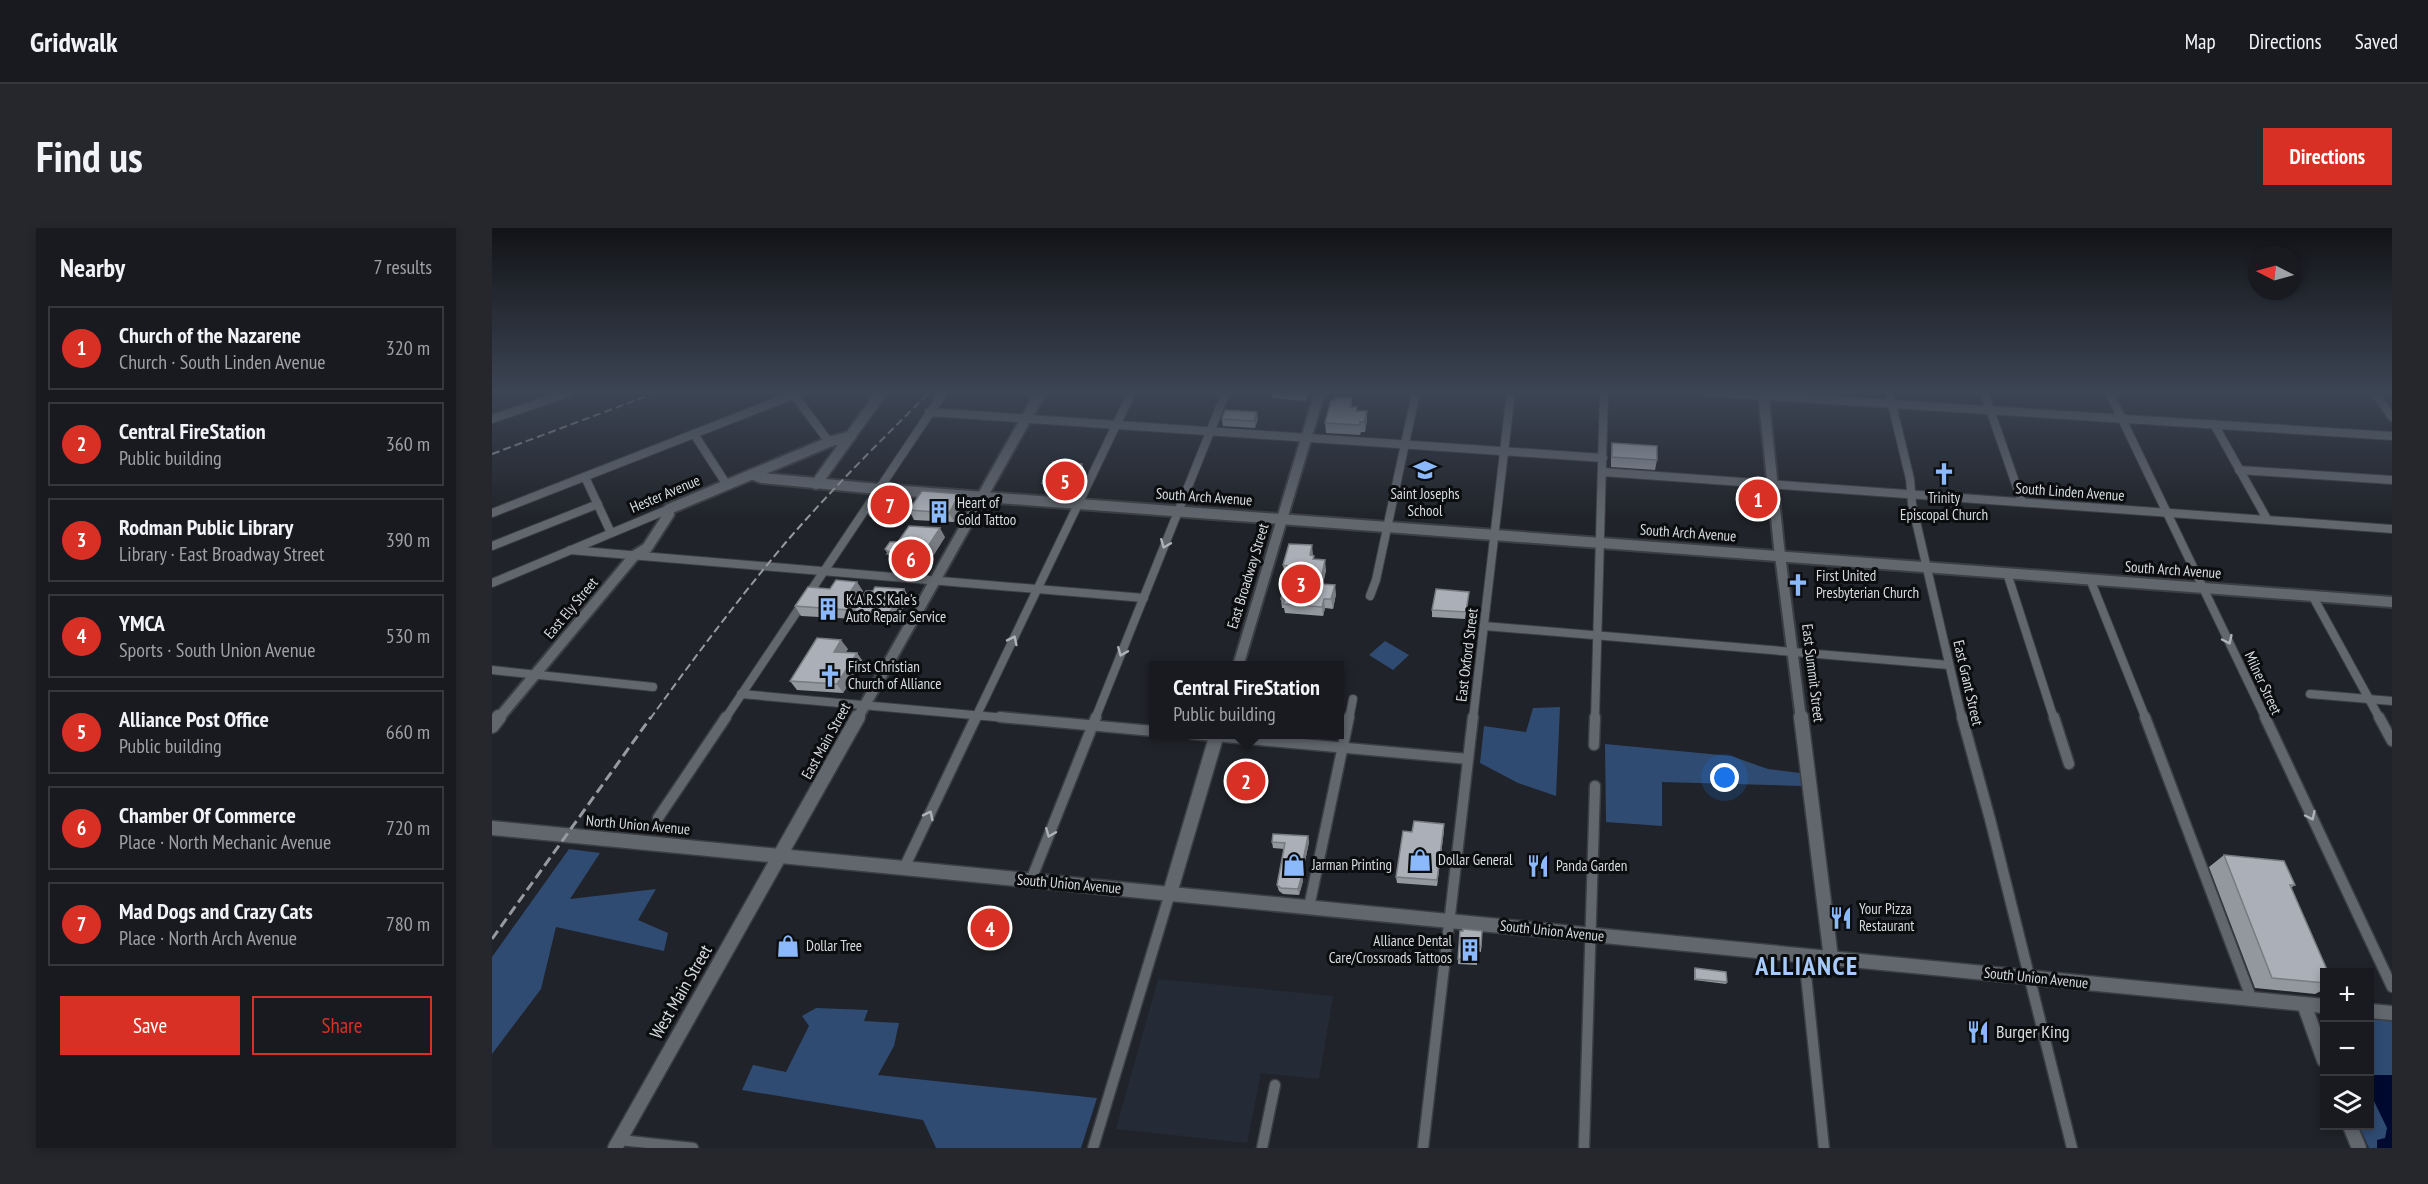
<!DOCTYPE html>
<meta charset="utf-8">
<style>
body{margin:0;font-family:"PT Sans Narrow",sans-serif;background:#25272c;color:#f1f3f6}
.controls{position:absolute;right:18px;bottom:18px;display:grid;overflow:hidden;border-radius:0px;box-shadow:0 3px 9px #0003}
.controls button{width:54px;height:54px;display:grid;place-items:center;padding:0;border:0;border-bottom:2px solid #36383d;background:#181a1f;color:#f1f3f6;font:30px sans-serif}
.compass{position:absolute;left:1756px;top:18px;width:54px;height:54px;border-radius:50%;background:#181a1f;box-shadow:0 3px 9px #0003;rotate:276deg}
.you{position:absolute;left:1233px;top:550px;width:21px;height:21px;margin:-15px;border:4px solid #fff;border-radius:50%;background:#1a73e8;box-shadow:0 0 0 9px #1a73e833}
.badge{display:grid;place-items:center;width:39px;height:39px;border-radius:50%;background:#d93025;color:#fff;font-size:20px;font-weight:700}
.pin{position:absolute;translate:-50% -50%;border:3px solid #fff;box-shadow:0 2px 6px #0006}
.popup{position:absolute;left:657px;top:433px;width:195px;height:78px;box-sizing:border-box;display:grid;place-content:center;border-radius:0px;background:#181a1f;filter:drop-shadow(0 2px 4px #0005);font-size:20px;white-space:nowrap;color:#9fa1a4}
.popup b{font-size:22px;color:#f1f3f6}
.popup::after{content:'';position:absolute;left:50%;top:100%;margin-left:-12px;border:12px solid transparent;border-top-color:#181a1f}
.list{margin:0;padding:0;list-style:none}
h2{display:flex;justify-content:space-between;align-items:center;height:78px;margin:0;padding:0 24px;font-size:26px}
h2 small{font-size:20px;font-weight:400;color:#9fa1a4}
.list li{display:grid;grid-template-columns:39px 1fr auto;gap:18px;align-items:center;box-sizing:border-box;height:84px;margin:0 12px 12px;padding:0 12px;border:2px solid #36383d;border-radius:0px}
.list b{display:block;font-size:22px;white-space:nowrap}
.list p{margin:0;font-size:20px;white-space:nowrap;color:#9fa1a4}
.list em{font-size:20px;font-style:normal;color:#9fa1a4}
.actions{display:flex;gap:12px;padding:18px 24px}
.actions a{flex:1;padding:14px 0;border:2px solid #d93025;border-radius:0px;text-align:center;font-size:21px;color:#d93025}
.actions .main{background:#d93025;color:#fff}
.icon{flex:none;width:33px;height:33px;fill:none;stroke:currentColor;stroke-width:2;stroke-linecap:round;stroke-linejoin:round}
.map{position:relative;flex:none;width:1900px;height:920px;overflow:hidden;border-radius:0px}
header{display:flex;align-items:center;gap:36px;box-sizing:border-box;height:84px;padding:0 30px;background:#181a1f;border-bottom:2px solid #36383d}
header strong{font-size:28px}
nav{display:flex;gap:33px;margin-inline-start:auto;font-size:21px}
.intro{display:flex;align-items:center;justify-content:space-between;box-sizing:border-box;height:144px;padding:0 36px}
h1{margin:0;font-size:42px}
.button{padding:15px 27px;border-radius:0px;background:#d93025;color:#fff;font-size:21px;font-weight:700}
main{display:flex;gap:36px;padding:0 36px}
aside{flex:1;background:#181a1f;border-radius:0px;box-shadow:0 3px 9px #0003}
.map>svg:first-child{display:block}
</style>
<header>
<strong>Gridwalk</strong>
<nav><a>Map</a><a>Directions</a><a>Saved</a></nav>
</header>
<div class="intro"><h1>Find us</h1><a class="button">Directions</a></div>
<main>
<aside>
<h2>Nearby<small>7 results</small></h2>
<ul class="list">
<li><span class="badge">1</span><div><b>Church of the Nazarene</b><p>Church · South Linden Avenue</p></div><em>320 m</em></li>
<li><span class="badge">2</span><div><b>Central FireStation</b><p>Public building</p></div><em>360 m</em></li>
<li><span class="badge">3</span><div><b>Rodman Public Library</b><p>Library · East Broadway Street</p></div><em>390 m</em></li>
<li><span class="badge">4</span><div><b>YMCA</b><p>Sports · South Union Avenue</p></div><em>530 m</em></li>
<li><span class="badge">5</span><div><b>Alliance Post Office</b><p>Public building</p></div><em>660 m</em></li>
<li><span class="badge">6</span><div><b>Chamber Of Commerce</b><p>Place · North Mechanic Avenue</p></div><em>720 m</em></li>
<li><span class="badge">7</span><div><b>Mad Dogs and Crazy Cats</b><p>Place · North Arch Avenue</p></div><em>780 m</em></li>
</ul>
<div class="actions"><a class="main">Save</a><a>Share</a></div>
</aside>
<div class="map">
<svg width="1900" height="920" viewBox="0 0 1900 920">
<rect width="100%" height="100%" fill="#202329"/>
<polygon fill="#242b36" points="666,751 841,768 827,851 769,845 755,915 624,901"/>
<g fill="#2f4b72">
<polygon points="893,413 917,427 901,442 877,427"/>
<polygon points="1068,479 1064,568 1026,555 988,535 992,498 1034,504 1041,480"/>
<polygon points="1113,516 1239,528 1276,541 1308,545 1310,558 1170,554 1170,598 1114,594"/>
<polygon points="77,621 108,625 78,671 164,661 146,692 176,705 172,723 64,699 49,761 0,826 0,729"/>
<polygon points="324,780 376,782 372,793 407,795 402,818 386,847 605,870 589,920 444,920 431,892 250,862 261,837 294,844 317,798 310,788"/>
<polygon points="1878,790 1900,793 1900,920 1877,920 1867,898 1878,898"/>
</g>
<polygon fill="#000930" points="1880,847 1900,847 1900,920 1885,920 1885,912 1893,910 1895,900 1878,865 1878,848"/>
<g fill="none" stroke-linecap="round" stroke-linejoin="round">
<g stroke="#3b3e43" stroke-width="10">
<g id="street-far1">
<polyline points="300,164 337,214"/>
<polyline points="1212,164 1900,208"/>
<polyline points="1397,164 1418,251 1420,276 1470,491"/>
<polyline points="1492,164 1530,274"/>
<polyline points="1617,164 1774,491"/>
<polyline points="1882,164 1900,189"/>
<polyline points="437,184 1111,230"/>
<polyline points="0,191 78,164"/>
<polyline points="1722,196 1775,291"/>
<polyline points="202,206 235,257"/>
<polyline points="1747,242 1900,252"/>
<polyline points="1111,244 1900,301"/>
<polyline points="93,249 119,305"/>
<polyline points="0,285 309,164"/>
<polyline points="0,318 106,276"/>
<polyline points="78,322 652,370"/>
<polyline points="1515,345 1562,491"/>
<polyline points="1598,351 1654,491"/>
<polyline points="0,355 177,281"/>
<polyline points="1820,367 1888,491"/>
<polyline points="878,368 884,352 924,164"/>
<polyline points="992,398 1457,437"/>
<polyline points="0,442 161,459"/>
<polyline points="249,466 525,491"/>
<polyline points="1818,466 1900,473"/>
<polyline points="233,491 452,164"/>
<polyline points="483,491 640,164"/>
<polyline points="603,491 734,164"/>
<polyline points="857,491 861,471"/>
<polyline points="981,491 1019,164"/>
<polyline points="1103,491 1112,164"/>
</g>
</g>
<g stroke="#3b3e43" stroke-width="13">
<g id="street">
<polyline points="508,489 661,503"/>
<polyline points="1470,489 1498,591 1580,920"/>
<polyline points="1562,489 1577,536"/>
<polyline points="1653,489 1760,772"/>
<polyline points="1773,489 1900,759"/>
<polyline points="1887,489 1900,513"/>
<polyline points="700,506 976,531"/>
<polyline points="1102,517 1103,489"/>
<polyline points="166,590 234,489"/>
<polyline points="412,640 484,489"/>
<polyline points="539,652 604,489"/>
<polyline points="817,679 857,489"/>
<polyline points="1312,728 1332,920"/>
<polyline points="128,912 201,920"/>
<polyline points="601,920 678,665"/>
<polyline points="770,920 783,857"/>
<polyline points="931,920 981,489"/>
<polyline points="1092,920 1103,558"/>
</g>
</g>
<g stroke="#3b3e43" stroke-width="14">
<g id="secondary-far1">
<polyline points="1271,164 1287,319 1309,491"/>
<polyline points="260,246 270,250 386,261 1900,374"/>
<polyline points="324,256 390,164"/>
<polyline points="746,438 828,164"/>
<polyline points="6,491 142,328 155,320 177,286 177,281 337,214 359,208"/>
<polyline points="365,491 549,164"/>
</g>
</g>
<g stroke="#3b3e43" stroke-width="17">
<g id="secondary">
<polyline points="1309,489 1339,730"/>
<polyline points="0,498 7,489"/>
<polyline points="0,600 1832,778"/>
<polyline points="678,665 725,506"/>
<polyline points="1812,776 1832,832"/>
<polyline points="1878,783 1900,785"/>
<polyline points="1858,898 1867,920"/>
<polyline points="123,920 366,489"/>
</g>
</g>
<use href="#street-far1" stroke="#62676e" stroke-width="8"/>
<use href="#street" stroke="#62676e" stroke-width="10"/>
<use href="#secondary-far1" stroke="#62676e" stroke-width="10"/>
<use href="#secondary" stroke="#62676e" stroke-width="14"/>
<g stroke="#979a9e" stroke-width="2" stroke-dasharray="8 4" stroke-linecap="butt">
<polyline points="0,226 166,164"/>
<path d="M158 491C202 430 247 370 295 313 340 261 389 212 438 164"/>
</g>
<polyline stroke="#979a9e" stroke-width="3" stroke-dasharray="10 5" stroke-linecap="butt" points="0,711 159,489"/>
</g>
<g fill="#93979e">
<polygon points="779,164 817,164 814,173 780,170"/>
<polygon points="860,170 860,179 866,183 875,183 875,193 873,204 869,204 868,207 834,205 833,195"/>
<polygon points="730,191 766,191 763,200 731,198"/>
<polygon points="1120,215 1165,232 1163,242 1119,239 1119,225"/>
<polygon points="590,236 592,243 582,264 553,262 550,255"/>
<polygon points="1260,254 1276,274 1274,282 1260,281 1258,261"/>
<polygon points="414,271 405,285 398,284 394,290 378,289 375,284"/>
<polygon points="472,275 462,294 422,292 417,282"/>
<polygon points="453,309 434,339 401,336 393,321 406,314"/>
<polygon points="821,327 822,331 834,342 831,356 844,366 841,381 833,380 831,388 793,385 792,380 790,380 789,371 795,347 793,347 791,337"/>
<polygon points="338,361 371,363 364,373 364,380 381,363 412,361 417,370 403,394 368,392 364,385 363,391 309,388 303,378"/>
<polygon points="977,364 973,391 940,389 940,382"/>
<polygon points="356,421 353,425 365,425 371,434 351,465 305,462 298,453"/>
<polygon points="952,602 945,658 905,655 904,649 920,604"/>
<polygon points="816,608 817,614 810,648 811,653 807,667 791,666 787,663 785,657 792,621 781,620 780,614"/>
<polygon points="1732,627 1803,657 1799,660 1833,744 1833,761 1823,766 1763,760 1717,639"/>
<polygon points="968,703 990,703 989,724 985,723 985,737 966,736"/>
<polygon points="1203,740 1235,754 1234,756 1202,752 1202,742"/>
</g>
<g fill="#787b81">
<polygon points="813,164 817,164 814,173"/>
<polygon points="875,183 875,193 873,204 872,194"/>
<polygon points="765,184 766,191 763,200 762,193"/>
<polygon points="590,236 592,243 582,264 580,257"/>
<polygon points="412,266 414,271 405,285 403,280"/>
<polygon points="468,266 472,275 462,294 457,285"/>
<polygon points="395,279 398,284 394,290 391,285"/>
<polygon points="448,300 453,309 434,339 429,329"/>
<polygon points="820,317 821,327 819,337 818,327"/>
<polygon points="833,332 834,342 829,365 828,356"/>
<polygon points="365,354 371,363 364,373 364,383 362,383 364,385 363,391 357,382 358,364"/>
<polygon points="843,357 844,366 841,381 839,371"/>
<polygon points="412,361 417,370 403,394 397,385"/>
<polygon points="832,371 833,380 831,388 830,379"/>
<polygon points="349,412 356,421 348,433 342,424"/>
<polygon points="365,425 371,434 351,465 345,456"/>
<polygon points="952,596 952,602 945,658 945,652"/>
<polygon points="816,608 817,614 810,648 811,653 807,667 806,661 808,647"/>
</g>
<g fill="#abb0b8" stroke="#787b81" stroke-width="1.5">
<polygon points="843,169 860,170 858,179 865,179 864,183 875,183 872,194 868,194 868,197 833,195 839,172 842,172"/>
<polygon points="733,182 765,184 762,193 730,191"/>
<polygon points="1120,215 1165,218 1165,232 1120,229"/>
<polygon points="561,234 590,236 580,257 550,255"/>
<polygon points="1260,254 1274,255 1276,274 1262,274"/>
<polygon points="430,263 468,266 457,285 417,282"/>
<polygon points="388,264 412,266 403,280 395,279 391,285 375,284"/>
<polygon points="417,298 448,300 429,329 395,326 397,324 393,321 398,314 406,314"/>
<polygon points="797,316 820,317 818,327 822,328 821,331 833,332 828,356 843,357 839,371 832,371 830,379 791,376 793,371 789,371 797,338 791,337"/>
<polygon points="344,352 365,354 358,364 357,382 303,378 316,359 338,361"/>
<polygon points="383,359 412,361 397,385 362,383 374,363 381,363"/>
<polygon points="944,361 977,364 974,384 940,382"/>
<polygon points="325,410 349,412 342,424 365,425 345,456 298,453"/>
<polygon points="922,593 952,596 945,652 904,649 911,603 920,604"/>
<polygon points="781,606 816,608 808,647 810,647 806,661 789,660 785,657 793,615 780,614"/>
<polygon points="1732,627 1792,633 1803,657 1798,657 1836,744 1833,744 1833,755 1780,750"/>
<polygon points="971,701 990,703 989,719 986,718 985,732 966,731 968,703 971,703"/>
<polygon points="1203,740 1234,744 1235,754 1203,751"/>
</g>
<defs><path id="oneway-chevron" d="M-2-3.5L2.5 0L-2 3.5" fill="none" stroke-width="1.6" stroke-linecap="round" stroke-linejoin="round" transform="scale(1.5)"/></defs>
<g stroke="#afb2b7">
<use href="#oneway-chevron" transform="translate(673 316) rotate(112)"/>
<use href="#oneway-chevron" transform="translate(521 412) rotate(-64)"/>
<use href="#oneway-chevron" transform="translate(1736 412) rotate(65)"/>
<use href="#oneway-chevron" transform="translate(630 424) rotate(112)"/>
<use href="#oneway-chevron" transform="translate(437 587) rotate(-64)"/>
<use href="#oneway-chevron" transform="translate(1819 588) rotate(65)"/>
<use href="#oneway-chevron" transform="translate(558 605) rotate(112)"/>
</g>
<linearGradient id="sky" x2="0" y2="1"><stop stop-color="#121317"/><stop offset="0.56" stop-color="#3c4554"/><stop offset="1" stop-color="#3c4554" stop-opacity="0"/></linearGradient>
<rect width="1900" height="293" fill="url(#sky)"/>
<defs>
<g id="school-bare" transform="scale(1.8)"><path d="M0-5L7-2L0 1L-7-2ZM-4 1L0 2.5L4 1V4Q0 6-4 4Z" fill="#8bb9fc" stroke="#0b0d0f" stroke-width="2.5" paint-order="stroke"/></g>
<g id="church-bare" transform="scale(1.8)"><path d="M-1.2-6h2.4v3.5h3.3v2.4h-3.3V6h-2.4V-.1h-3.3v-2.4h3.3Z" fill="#8bb9fc" stroke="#0b0d0f" stroke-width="2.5" paint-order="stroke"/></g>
<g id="building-bare" transform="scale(1.8)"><path d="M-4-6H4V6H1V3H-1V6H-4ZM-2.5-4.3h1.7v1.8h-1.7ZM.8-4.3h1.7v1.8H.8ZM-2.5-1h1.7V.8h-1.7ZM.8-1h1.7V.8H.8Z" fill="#8bb9fc" stroke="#0b0d0f" stroke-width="2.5" paint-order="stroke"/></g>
<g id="shop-bare" transform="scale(1.8)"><path d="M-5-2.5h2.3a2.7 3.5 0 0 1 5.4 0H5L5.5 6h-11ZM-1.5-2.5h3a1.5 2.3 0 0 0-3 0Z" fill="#8bb9fc" stroke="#0b0d0f" stroke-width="2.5" paint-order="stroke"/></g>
<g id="restaurant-bare" transform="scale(1.8)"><path d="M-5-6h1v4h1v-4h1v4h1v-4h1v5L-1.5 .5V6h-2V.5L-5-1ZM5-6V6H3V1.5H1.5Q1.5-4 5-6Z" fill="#8bb9fc" stroke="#0b0d0f" stroke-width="2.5" paint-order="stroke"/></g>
</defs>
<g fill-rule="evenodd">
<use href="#school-bare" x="933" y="242"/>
<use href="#church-bare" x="1452" y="246"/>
<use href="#building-bare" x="447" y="284"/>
<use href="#church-bare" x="1306" y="357"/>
<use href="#building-bare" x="336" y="381"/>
<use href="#church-bare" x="338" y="448"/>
<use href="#shop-bare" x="928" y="632"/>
<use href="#shop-bare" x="802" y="637"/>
<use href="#restaurant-bare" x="1046" y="638"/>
<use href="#restaurant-bare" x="1349" y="690"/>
<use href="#shop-bare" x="296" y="718"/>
<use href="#building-bare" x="978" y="722"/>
<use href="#restaurant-bare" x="1486" y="804"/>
</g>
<g text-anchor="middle" stroke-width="6" stroke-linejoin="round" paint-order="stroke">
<g font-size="15" fill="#d8dbdf" stroke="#0b0d0f">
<text transform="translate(1578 264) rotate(4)" y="5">South Linden Avenue</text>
<text transform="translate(173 266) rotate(-23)" y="5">Hester Avenue</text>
<text transform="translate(712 269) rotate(4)" y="5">South Arch Avenue</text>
<text transform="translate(1196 305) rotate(4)" y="5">South Arch Avenue</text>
<text transform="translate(1681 342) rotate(4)" y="5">South Arch Avenue</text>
<text transform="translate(756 348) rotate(-73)" y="5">East Broadway Street</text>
<text transform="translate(79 380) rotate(-50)" y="5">East Ely Street</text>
<text transform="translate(975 427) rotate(-83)" y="5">East Oxford Street</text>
<text transform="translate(1321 445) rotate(83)" y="5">East Summit Street</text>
<text transform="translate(1476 455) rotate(77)" y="5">East Grant Street</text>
<text transform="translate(1771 455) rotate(65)" y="5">Milner Street</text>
<text transform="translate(334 513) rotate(-61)" y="5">East Main Street</text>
<text transform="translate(146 597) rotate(5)" y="5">North Union Avenue</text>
<text transform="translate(577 656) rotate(5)" y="5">South Union Avenue</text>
<text transform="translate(1060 703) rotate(6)" y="5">South Union Avenue</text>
<text transform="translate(1544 750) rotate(6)" y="5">South Union Avenue</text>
</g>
<g font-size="15" fill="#d8dbdf" stroke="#0b0d0f" text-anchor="start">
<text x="933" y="271" text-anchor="middle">Saint Josephs<tspan x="933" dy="17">School</tspan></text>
<text x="1452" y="275" text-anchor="middle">Trinity<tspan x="1452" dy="17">Episcopal Church</tspan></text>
<text x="465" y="280">Heart of<tspan x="465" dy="17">Gold Tattoo</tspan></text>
<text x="1324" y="353">First United<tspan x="1324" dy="17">Presbyterian Church</tspan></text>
<text x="354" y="377">K.A.R.S. Kale's<tspan x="354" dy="17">Auto Repair Service</tspan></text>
<text x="356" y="444">First Christian<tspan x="356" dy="17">Church of Alliance</tspan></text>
<text x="946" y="637">Dollar General</text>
<text x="820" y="642">Jarman Printing</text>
<text x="1064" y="643">Panda Garden</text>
<text x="1367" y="686">Your Pizza<tspan x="1367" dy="17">Restaurant</tspan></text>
<text x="960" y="718" text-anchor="end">Alliance Dental<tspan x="960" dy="17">Care/Crossroads Tattoos</tspan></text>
<text x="314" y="723">Dollar Tree</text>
</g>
<g font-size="18" fill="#d8dbdf" stroke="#0b0d0f">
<text transform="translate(189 764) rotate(-60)" y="6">West Main Street</text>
</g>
<g font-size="18" fill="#d8dbdf" stroke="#0b0d0f" text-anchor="start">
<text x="1504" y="810">Burger King</text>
</g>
<g font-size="26" font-weight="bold" letter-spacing="1.5" fill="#a8cbfd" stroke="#0b0d0f">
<text x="1315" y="747">ALLIANCE</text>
</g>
</g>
</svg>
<div class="controls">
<button>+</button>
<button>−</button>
<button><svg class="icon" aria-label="layers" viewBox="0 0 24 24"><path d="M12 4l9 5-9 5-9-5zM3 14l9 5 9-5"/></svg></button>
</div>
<svg class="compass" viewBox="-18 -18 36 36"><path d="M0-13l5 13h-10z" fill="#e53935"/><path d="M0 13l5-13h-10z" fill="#9fa1a4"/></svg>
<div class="you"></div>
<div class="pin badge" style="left:1266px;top:271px">1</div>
<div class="pin badge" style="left:754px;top:553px">2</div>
<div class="popup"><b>Central FireStation</b>Public building</div>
<div class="pin badge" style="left:809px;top:356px">3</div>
<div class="pin badge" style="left:498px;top:700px">4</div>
<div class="pin badge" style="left:573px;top:253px">5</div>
<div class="pin badge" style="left:419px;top:331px">6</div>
<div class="pin badge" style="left:398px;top:277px">7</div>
</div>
</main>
